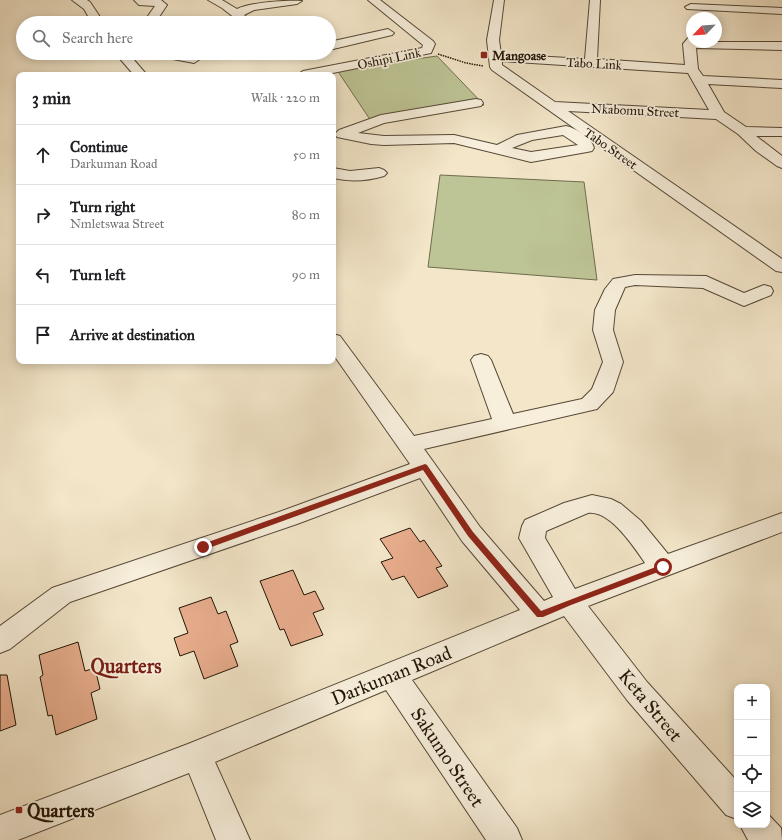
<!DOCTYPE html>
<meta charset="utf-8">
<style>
body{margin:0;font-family:"IM FELL Great Primer",serif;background:#f6f6f6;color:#202124}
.controls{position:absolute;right:12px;bottom:12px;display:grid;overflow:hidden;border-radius:8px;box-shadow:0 2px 10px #0003}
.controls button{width:36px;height:36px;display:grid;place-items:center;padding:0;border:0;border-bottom:1px solid #e0e0e0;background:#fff;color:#202124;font:20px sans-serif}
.compass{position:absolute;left:686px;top:12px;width:36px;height:36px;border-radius:50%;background:#fff;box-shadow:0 2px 10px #0003;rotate:245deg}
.stop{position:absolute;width:12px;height:12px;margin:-9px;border:3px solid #8f2418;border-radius:50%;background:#fff}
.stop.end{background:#8f2418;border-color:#fff;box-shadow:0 1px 4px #0008}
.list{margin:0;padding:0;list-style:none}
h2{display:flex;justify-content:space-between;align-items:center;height:52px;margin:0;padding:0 16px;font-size:17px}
h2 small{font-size:13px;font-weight:400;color:#757577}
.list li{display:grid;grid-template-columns:26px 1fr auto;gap:12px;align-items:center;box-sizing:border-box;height:60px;padding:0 16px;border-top:1px solid #e0e0e0}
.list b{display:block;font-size:15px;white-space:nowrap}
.list p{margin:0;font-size:13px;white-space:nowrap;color:#757577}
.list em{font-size:13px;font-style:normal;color:#757577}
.icon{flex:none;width:22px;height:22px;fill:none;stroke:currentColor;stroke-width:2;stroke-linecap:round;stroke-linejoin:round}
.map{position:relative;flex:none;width:782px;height:840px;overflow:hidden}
.search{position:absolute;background:#fff;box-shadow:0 2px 10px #0003;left:16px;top:16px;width:320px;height:44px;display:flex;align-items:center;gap:10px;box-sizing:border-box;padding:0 14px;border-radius:22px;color:#757577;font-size:15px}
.panel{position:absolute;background:#fff;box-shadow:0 2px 10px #0003;left:16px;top:72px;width:320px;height:292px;border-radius:8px}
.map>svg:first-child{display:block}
</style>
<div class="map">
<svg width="782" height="840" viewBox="0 0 782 840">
<rect width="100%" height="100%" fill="#f3e6c9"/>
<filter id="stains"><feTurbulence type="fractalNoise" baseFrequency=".005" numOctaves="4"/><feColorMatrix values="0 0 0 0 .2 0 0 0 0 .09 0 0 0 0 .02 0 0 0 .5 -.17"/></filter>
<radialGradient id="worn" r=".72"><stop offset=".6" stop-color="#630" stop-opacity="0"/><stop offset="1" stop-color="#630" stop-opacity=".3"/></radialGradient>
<g fill="#bdc495" stroke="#6e6c4d">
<polygon points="437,56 484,105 373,124 337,70"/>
<polygon points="440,175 584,182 597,280 428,267"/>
</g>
<g fill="#e8ad8d" stroke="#201405">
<polygon points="410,528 420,542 424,540 442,566 436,568 448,586 418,598 404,576 392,580 381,562 393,558 380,539"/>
<polygon points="293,570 304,595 315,591 324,609 313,613 323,635 291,646 284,629 280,630 260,581"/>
<polygon points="211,597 218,614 226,611 238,642 230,645 238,666 204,679 194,651 180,656 174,638 188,633 179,608"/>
<polygon points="78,642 85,671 95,668 100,689 91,693 97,719 56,735 52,715 48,716 40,677 43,675 39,655"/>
<polygon points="0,675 7,675 16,725 0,731"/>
</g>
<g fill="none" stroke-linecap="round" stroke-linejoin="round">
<g stroke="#554836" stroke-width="2">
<g id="minor">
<polygon points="72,0 87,0 90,2 104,23 92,23 84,9"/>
<polygon points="134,0 161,0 167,5 155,23 143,23 155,6 139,5"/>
<path d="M208 0H222L237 9C252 2 288 0 302 1L297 4 254 10 244 15 254 23H241L222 8Z"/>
<polygon points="368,0 380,0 433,41 435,44 431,53 323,75 297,75 303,71 422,48 423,45"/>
<path d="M494 0H504L499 40 501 54 585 59 590 0H600L597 59 685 65 683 44 688 38 692 37V42H782V50L696 48 698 69 703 76 782 80V88L708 84 724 112 746 127 782 128V136H756L782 156V168L777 166 756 151 738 134 716 119 568 111 782 259V272L776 271 492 70 490 67 487 40ZM502 61 688 73 709 110 555 102 502 65Z"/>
<polygon points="691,4 782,8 782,14 687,9 685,7"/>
<polygon points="388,29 394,33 392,35 329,50 329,42"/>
<polygon points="115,53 128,53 147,75 134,75"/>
<polygon points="155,53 181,53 198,56 200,59 194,63 157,56"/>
<path d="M476 99 481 100 483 103 481 106 384 123 358 133 384 136 454 135 497 145 517 135 566 126C576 128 592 138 594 148L592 151 587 152 531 162 454 143 384 145 371 144 337 137 335 134 339 130 381 115ZM563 135 578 145 531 152 512 148 532 140Z"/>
<path d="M333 168 350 171 379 168 384 170 387 173 384 176C367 181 350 182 333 178Z"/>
<path d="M635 275 706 276 744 293 764 285 771 287 773 291 771 295 744 306 703 288 635 285 625 287 615 310 613 330 623 362 613 392 597 409 424 449 480 527 544 601 553 597 519 538 522 526 525 520 564 503 592 495 611 499 621 504 641 521 668 554 782 513V532L588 606 647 682 737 781V819L726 815 627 700 564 616 412 680 517 828 522 840H486L386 690 215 762 250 840H216L189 773 18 840H0V815L188 744 520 610 462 541 420 478 297 524 70 602 10 649 0 653V626L52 588 279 512 410 464 333 354V334L340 336 414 436 492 419 471 360 474 356 481 354 488 356 491 360 513 414 582 399 592 389 603 362 593 330 595 310 605 289 613 279ZM588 513C610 510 634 547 645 563L575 589 545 538 546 531Z"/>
<polygon points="767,813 781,828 782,840 748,840 740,825 767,825"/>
</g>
</g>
<polyline stroke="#201405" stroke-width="1.5" stroke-dasharray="1.5 1" stroke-linecap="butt" points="438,54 466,63 483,66"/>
<use href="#minor" fill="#f7efdc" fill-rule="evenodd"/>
</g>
<polygon fill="#8f2418" points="425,464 427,465 473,532 541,611 661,565 666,565 667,567 666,569 571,605 543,617 537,617 468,536 423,470 206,549 203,550 199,547 200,545"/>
<g fill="#8f2418" stroke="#f7efdc" stroke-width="1.5">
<rect x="480" y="51" width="8" height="8" rx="2"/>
<rect x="15" y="806" width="8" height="8" rx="2"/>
</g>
<g text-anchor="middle" stroke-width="3.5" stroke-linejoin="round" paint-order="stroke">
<g font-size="13" font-weight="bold" fill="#201405" stroke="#f7efdc" text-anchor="start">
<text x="492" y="60">Mangoase</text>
</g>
<g font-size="13" fill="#201405" stroke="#f7efdc">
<text transform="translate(389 58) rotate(-12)" y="5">Oshipi Link</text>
<text transform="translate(594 63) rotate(3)" y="5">Tabo Link</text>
<text transform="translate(635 110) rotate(3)" y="5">Nkabomu Street</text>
<text transform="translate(611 148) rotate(35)" y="5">Tabo Street</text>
</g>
<g font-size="19" fill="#201405" stroke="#f7efdc">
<text transform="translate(391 675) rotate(-22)" y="7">Darkuman Road</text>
<text transform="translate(651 705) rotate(50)" y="7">Keta Street</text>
<text transform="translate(448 757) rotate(56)" y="7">Sakumo Street</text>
</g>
<g font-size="19" font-weight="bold" fill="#201405" stroke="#f7efdc" text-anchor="start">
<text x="27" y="817">Quarters</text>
</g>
<g font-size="20" font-weight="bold" fill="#7a1f14" stroke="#f7efdc">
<text x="126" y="673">Quarters</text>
</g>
</g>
<rect width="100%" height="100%" filter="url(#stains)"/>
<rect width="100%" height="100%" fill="url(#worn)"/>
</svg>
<div class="controls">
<button>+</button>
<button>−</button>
<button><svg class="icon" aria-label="locate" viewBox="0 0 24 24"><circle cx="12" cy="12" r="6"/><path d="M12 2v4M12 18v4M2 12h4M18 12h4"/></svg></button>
<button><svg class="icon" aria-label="layers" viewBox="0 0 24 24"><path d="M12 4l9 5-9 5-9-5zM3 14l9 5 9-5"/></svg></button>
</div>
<svg class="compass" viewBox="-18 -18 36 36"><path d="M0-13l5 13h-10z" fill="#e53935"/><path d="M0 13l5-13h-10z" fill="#757577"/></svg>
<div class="stop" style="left:663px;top:567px"></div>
<div class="stop end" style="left:203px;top:547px"></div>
<div class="search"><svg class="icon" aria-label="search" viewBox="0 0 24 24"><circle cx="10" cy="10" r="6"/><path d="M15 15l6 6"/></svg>Search here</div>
<section class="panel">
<h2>3 min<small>Walk · 220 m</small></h2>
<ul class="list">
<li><svg class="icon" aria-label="ahead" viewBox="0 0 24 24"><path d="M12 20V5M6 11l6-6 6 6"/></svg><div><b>Continue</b><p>Darkuman Road</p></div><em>50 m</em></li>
<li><svg class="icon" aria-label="right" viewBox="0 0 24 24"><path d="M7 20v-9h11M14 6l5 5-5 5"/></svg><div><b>Turn right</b><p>Nmletswaa Street</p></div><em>80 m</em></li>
<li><svg class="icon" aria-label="left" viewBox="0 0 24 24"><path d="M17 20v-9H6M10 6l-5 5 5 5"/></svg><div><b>Turn left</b></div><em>90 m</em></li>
<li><svg class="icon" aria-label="arrive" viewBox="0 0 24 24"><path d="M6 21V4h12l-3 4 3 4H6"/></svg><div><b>Arrive at destination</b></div></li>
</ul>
</section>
</div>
